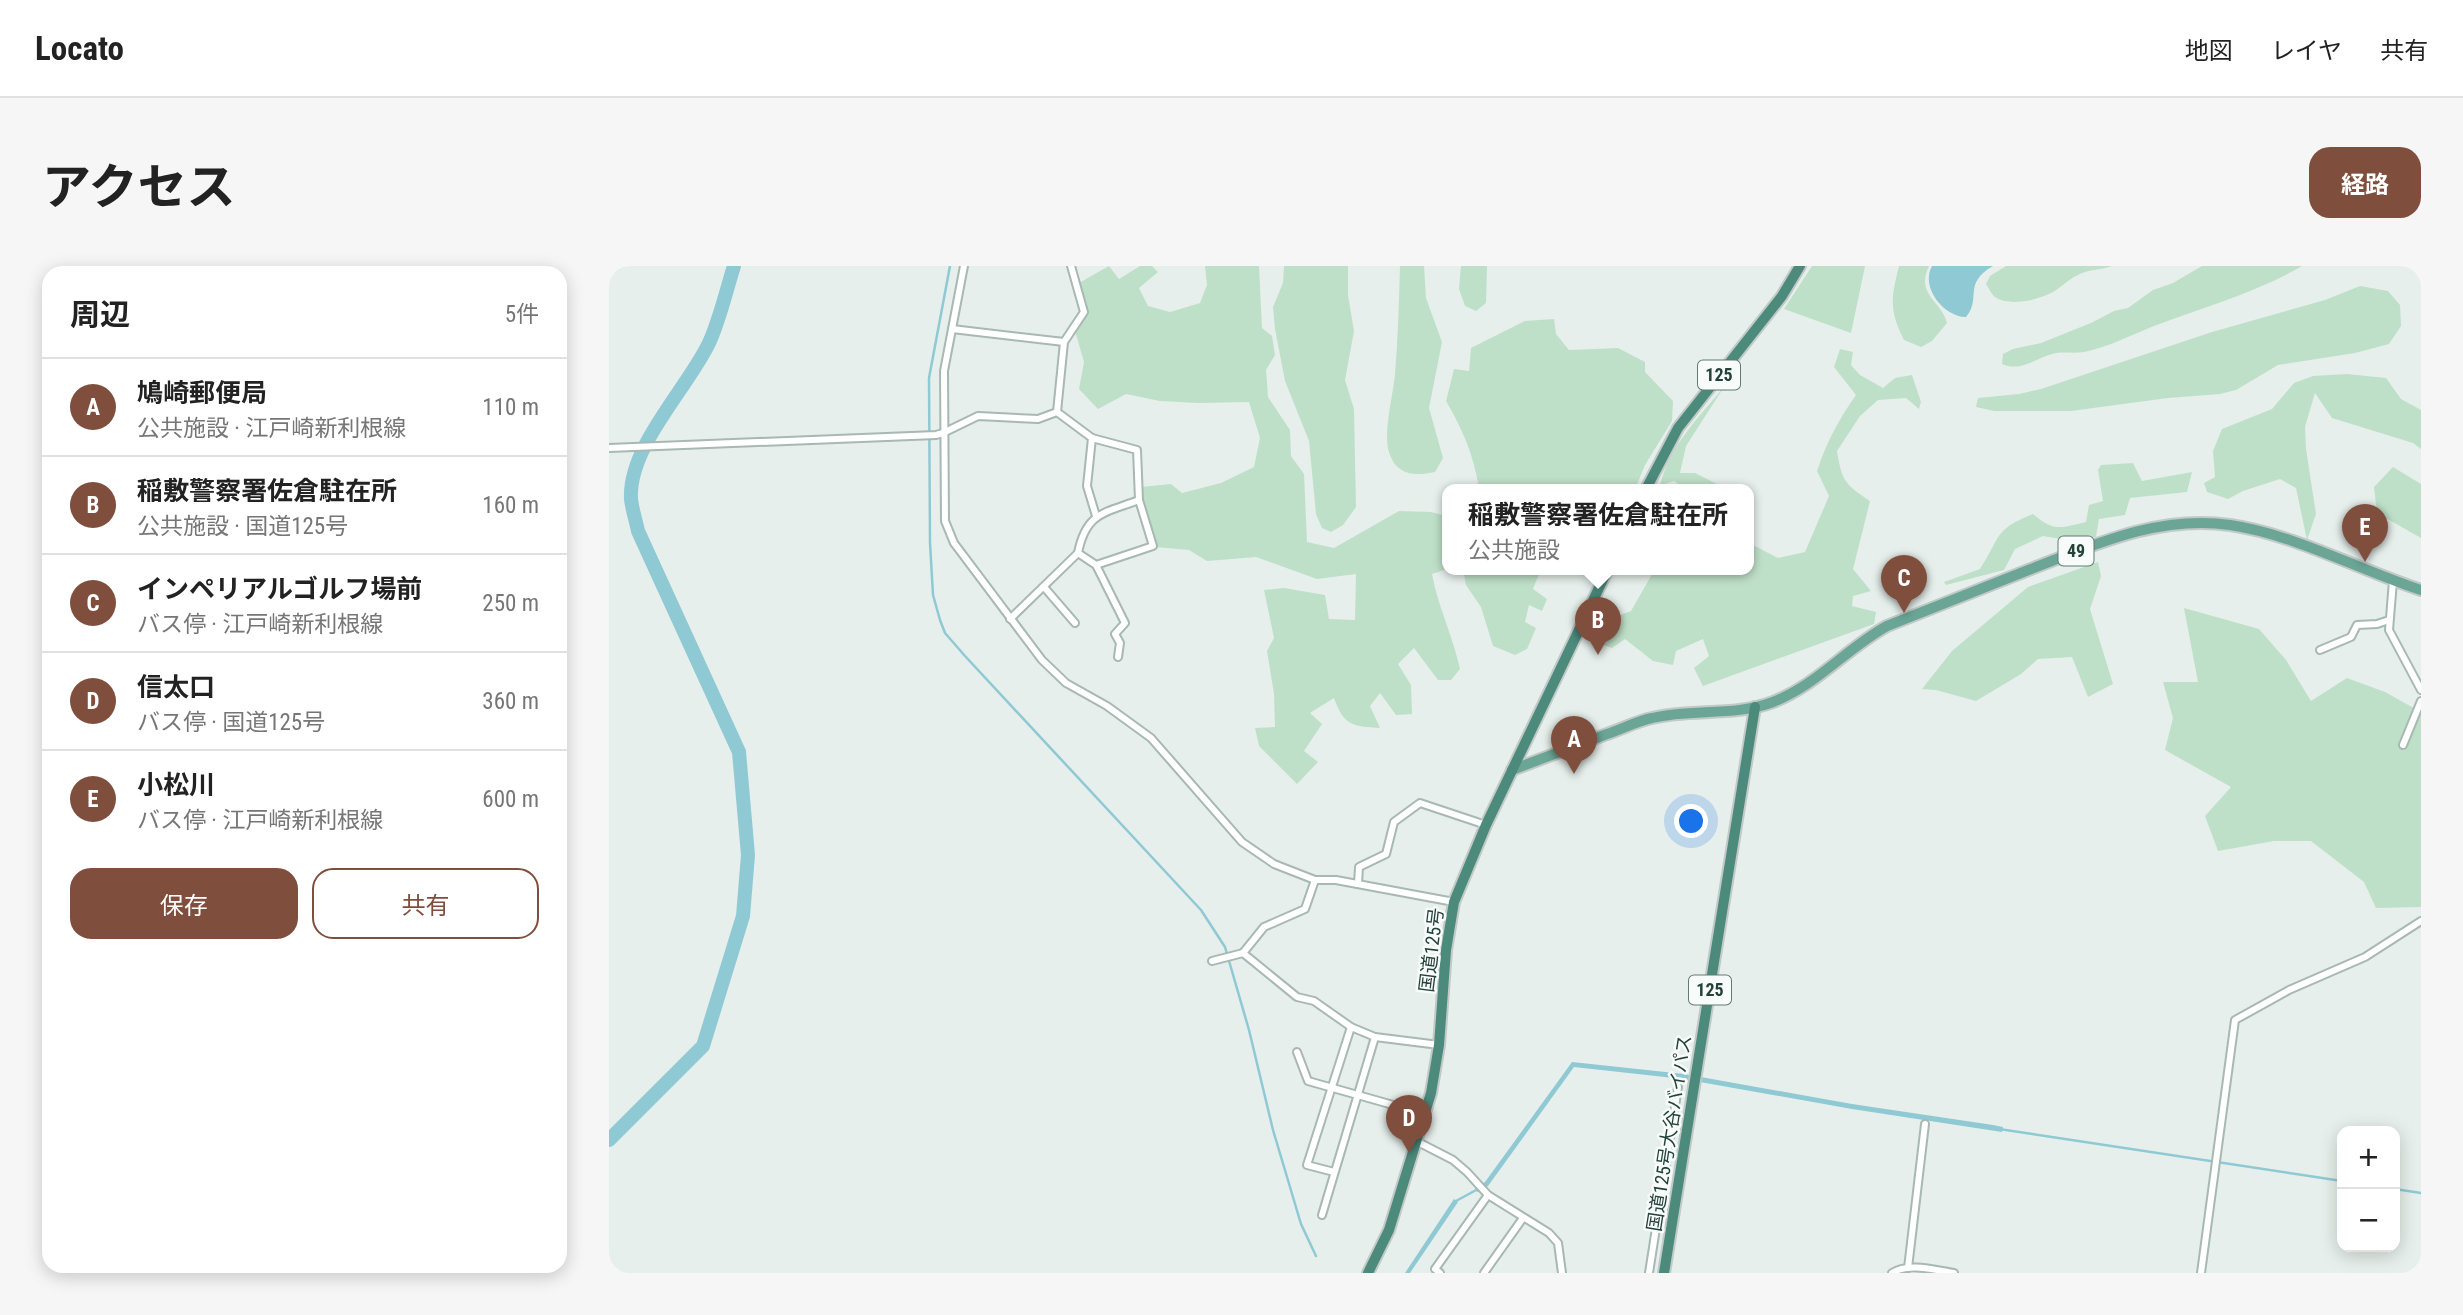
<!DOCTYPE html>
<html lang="ja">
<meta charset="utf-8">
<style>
body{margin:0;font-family:"Roboto Condensed","Noto Sans JP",sans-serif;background:#f6f6f6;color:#222}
.controls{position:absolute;right:21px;bottom:21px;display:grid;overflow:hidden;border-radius:14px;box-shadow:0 4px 18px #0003}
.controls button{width:63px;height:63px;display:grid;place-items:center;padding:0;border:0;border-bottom:2px solid #e0e0e0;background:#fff;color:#222;font:35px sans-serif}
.you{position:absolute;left:1083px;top:556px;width:24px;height:24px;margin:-18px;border:5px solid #fff;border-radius:50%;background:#1a73e8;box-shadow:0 0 0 10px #1a73e833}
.badge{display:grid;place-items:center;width:46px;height:46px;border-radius:50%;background:#804e3d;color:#fff;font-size:23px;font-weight:700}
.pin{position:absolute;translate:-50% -58px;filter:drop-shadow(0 2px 4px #0008)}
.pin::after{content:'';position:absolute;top:37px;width:24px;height:21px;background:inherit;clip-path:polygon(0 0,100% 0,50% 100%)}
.popup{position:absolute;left:833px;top:218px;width:312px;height:91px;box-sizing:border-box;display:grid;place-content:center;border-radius:14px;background:#fff;filter:drop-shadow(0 2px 5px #0005);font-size:23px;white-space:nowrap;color:#767676}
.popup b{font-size:26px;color:#222}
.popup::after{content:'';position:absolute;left:50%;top:100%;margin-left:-14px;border:14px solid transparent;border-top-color:#fff}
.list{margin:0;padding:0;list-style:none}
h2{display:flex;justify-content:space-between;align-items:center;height:91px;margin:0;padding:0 28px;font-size:30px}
h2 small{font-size:23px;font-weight:400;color:#767676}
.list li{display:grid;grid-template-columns:46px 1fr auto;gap:21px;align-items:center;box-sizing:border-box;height:98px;padding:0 28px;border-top:2px solid #e0e0e0}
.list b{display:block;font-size:26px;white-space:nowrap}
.list p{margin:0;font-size:23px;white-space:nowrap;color:#767676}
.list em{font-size:23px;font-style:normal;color:#767676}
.actions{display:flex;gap:14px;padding:21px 28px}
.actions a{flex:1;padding:16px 0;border:2px solid #804e3d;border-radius:21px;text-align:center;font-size:24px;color:#804e3d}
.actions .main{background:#804e3d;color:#fff}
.map{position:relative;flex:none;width:1812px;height:1007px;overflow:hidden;border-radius:21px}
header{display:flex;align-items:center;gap:42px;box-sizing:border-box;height:98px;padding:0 35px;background:#fff;border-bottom:2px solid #e0e0e0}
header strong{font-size:33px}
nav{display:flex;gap:38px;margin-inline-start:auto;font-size:24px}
.intro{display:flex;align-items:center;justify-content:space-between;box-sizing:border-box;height:168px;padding:0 42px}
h1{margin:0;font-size:49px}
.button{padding:18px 32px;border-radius:21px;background:#804e3d;color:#fff;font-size:24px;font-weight:700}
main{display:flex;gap:42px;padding:0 42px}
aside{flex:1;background:#fff;border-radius:21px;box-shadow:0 4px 18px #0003}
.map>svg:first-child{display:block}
</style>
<header>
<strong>Locato</strong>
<nav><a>地図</a><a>レイヤ</a><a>共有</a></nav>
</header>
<div class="intro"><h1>アクセス</h1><a class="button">経路</a></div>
<main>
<aside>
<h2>周辺<small>5件</small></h2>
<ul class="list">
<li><span class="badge">A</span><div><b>鳩崎郵便局</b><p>公共施設 · 江戸崎新利根線</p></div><em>110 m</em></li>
<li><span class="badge">B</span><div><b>稲敷警察署佐倉駐在所</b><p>公共施設 · 国道125号</p></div><em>160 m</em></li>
<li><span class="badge">C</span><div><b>インペリアルゴルフ場前</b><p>バス停 · 江戸崎新利根線</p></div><em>250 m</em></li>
<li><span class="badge">D</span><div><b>信太口</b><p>バス停 · 国道125号</p></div><em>360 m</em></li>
<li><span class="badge">E</span><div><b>小松川</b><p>バス停 · 江戸崎新利根線</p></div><em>600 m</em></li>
</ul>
<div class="actions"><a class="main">保存</a><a>共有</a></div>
</aside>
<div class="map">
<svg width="1812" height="1007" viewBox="0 0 1812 1007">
<rect width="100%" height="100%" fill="#e6efeb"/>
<g fill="#bfe0c8">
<path d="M500 0 510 13 531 0H543L549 6 530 22 539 40 561 46 591 37 598 19 596 0H650L653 62 663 70 666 89 657 104 659 131 681 164 682 190 695 208 698 276 725 282 790 245 822 246 838 250V303L823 308C829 341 844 370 851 403L842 414H829L805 382 789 398 802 419 803 448 787 449 771 427 761 440 771 462C743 460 735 460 725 432L701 447 713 458 695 485 709 496 688 518 650 480 646 462 666 461 665 428 658 385 665 372 655 324 675 322 716 329 720 353 746 354 747 308 708 313 647 291 598 295 580 284 546 281 536 256 532 221 562 218 573 227 612 217 645 201 651 172 640 136 588 137 551 135 517 128 489 143 470 123 475 96 466 65 478 47 470 17Z"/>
<polygon points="675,0 739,0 739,29 745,65 736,114 745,143 747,241 734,259 722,266 713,262 707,248 700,175 676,115 666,63 664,41 674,17"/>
<path d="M791 0H815L817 32 833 76 820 142 834 192 826 206C807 210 789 210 781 189 773 169 784 131 786 108 789 72 790 36 791 0Z"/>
<polygon points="852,0 878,0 877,37 867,45 856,40 850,23"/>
<polygon points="1203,0 1256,0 1242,67 1175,43"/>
<path d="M1290 0H1320C1306 29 1333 35 1338 57L1323 75 1312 81 1295 74C1280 44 1282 32 1290 0Z"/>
<path d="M1397 0H1503C1493 4 1481 3 1471 8 1461 12 1454 20 1444 26 1429 34 1400 41 1386 31 1382 28 1380 22 1377 18L1381 10Z"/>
<path d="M1593 0H1693C1647 27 1595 41 1545 60 1522 69 1500 81 1475 86 1465 88 1453 85 1443 88 1425 93 1412 106 1393 98L1394 88 1404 83 1432 77 1482 57 1505 45 1519 42 1544 24 1564 17Z"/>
<polygon points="1751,20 1779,25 1791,39 1792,60 1780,78 1746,87 1669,99 1627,124 1611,128 1559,132 1462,145 1385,145 1367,141 1369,132 1410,128 1432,123 1603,66 1716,34"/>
<path d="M945 53 947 68 960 84 1009 82 1036 96V106L1064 135 1063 155 1036 199 1026 223H870C865 190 854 164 837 135L845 103 860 105 862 82 916 55Z"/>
<path d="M1231 83 1244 86 1242 99 1251 109 1274 122 1286 112 1303 109 1312 136 1310 143 1297 132 1269 134 1251 150 1228 185C1233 216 1236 218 1261 235L1244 303 1262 325 1244 330 1243 340 1267 346 1265 358 1094 420 1085 402 1100 390 1094 373 1067 385 1064 399 1044 395 1016 373 1003 382 988 377 996 355 1022 345 1046 303H1140V261L1144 279 1169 292 1196 286 1220 230 1208 205C1217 177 1230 153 1247 129L1225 101Z"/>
<polygon points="1738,108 1777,112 1792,133 1812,144 1812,183 1804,177 1723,152 1706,127 1696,161 1697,183 1707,248 1698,274 1687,222 1671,213 1634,225 1619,233 1598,226 1595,217 1606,211 1604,185 1613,163 1663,143 1685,117 1704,110"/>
<path d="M1115 121 1077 180 1071 207H1086L1112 220V223H1077L1065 215 1051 219C1061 179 1089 152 1115 121Z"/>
<path d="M1524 197 1533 215 1583 206 1578 226 1521 232 1516 249 1490 253 1487 271 1458 274 1434 270 1406 283 1395 304 1337 319 1335 316 1371 303C1392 271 1384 264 1424 248 1445 266 1451 262 1477 256L1480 239 1494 235 1489 204 1492 199Z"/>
<polygon points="1784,201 1812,218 1812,272 1768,247 1765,221"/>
<polygon points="1489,296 1492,310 1481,343 1504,418 1479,431 1463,391 1429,393 1412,408 1367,435 1327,424 1313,423 1343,385 1419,321"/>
<polygon points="854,303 932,303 924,323 938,333 933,345 920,339 916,356 927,362 918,383 906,389 884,380 872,341 857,319"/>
<polygon points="1575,342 1650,363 1677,394 1702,435 1738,412 1776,426 1812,446 1812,641 1767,642 1755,616 1702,575 1665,575 1609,585 1596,550 1622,521 1556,484 1564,452 1554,416 1589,416"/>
</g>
<g fill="#8ec9d4">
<path d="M1323 0H1384C1353 18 1373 32 1357 51 1335 51 1311 21 1323 0Z"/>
<polygon points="963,796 1075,808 1243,838 1384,859 1394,861 1393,866 1243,843 1074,813 965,801 879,920 868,926 866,922 876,916"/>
<polygon points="845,933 849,936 801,1007 796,1007"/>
</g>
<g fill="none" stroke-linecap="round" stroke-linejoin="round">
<g stroke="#8ec9d4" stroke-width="2.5">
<polyline points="341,0 320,112 321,277 324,329 331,354 336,367 356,390 592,644 616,681 640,764 664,864 692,958 707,990"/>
<polyline points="1390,863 1733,915"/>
<polyline points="1786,923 1812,927"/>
<polyline points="847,935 869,923"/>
</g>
<path stroke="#8ec9d4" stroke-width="14" d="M0 874 94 780 134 650 139 589 130 486 29 265C27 255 23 243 22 233 19 181 78 123 100 77 111 53 117 25 125 0"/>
<g stroke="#a8b8b2" stroke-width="10">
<g id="minor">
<polyline points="355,0 335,105 336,255 345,277 433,394 457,417 498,440 542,472 633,576 665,598 706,614 727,614 845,636"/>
<polyline points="462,0 475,46 455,76 448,146 483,172 528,184 530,234 544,280 487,299"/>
<polyline points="343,63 455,76"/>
<polyline points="483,172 478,220 487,250"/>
<polyline points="0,182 327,169 334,167 369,150 429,153 448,146"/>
<polyline points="1784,315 1780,364 1812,424"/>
<polyline points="435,321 466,357"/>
<polyline points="401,353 469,287"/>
<polyline points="1711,384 1742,371 1748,359 1768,358 1780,354"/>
<path d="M509 391 511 377 506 368 516 357 487 299 469 287C477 246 496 247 530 234"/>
<polyline points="1794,479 1812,435"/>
<polyline points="749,618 750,601 777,588 785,556 811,537 877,559"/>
<polyline points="634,687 655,661 696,643 706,614"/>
<polyline points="603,695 634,687 688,731 705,735 742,761 766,771 830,779"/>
<polyline points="688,786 699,815 816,848"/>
<polyline points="809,876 844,894 858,906 879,929 940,967 949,977 953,1007"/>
<polyline points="725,906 698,899 742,761"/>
<polyline points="713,949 766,771"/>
<polyline points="1299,1002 1316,858"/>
<polyline points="831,1007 826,1003 879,929"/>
<polyline points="875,1007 914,952"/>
<polyline points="1040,1007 1069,821"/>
<path d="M1283 1007C1299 996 1326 1004 1345 1007"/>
<polyline points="1592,1007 1626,754 1680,724 1756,691 1812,655"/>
</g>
</g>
<g stroke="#c2cac8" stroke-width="14">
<path id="primary" d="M903 504C935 492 966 480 998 468 1013 463 1028 455 1043 452 1083 442 1125 451 1164 436 1208 419 1238 382 1278 360 1326 341 1374 322 1422 303 1487 278 1550 249 1621 259 1684 268 1751 304 1812 324"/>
</g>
<g stroke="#c2cac8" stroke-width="14">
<g id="trunk">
<polyline points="1037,223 1069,162 1173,30 1191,0"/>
<polyline points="759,1007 780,964 822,827 830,779 837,684 845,636 877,559 999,303"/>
<polyline points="1055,1007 1146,441"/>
</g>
</g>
<use href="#minor" stroke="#fff" stroke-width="6"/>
<use href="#primary" stroke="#6aa596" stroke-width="10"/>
<use href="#trunk" stroke="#4c8a7c" stroke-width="10"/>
</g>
<g text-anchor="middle" stroke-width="5" stroke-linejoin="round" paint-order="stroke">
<g fill="#f7fbf9" stroke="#637a73" stroke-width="2">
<rect x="1089" y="94.5" width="42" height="29" rx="5"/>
<rect x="1449.5" y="270.5" width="35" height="29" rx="5"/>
<rect x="1080" y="709.5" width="42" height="29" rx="5"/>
</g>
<g font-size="18" font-weight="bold" fill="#24423a">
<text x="1110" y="115">125</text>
<text x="1467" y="291">49</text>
<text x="1101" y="730">125</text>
</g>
<g font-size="19" fill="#24423a" stroke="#f7fbf9">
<text transform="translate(822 684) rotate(-83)" y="7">国道125号</text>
<text transform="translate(1060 867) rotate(-81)" y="7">国道125号大谷バイパス</text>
</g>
</g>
</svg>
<div class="controls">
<button>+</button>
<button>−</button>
</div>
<div class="you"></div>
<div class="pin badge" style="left:965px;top:508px">A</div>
<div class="pin badge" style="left:989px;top:389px">B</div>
<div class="popup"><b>稲敷警察署佐倉駐在所</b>公共施設</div>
<div class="pin badge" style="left:1295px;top:347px">C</div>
<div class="pin badge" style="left:800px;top:887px">D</div>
<div class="pin badge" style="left:1756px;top:296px">E</div>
</div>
</main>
